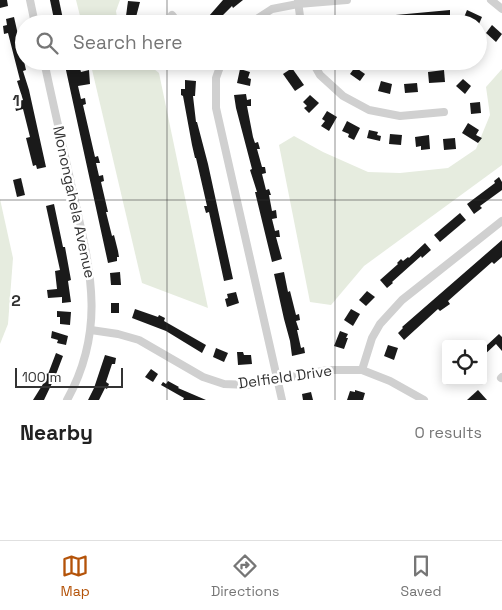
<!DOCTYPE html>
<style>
body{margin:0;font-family:"Space Grotesk",sans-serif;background:#f6f6f6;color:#222}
.controls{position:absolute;right:15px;bottom:15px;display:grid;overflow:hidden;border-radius:5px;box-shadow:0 2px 12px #0003}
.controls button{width:45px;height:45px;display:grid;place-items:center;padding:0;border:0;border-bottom:1px solid #e0e0e0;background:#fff;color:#222;font:25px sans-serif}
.scale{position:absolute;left:15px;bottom:12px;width:108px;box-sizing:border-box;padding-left:5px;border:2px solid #333;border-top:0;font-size:14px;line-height:18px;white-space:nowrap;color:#333;-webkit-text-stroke:4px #fff;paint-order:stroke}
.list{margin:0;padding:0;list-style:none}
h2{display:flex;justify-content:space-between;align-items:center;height:65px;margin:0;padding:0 20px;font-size:21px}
h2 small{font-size:16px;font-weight:400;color:#767676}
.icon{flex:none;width:28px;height:28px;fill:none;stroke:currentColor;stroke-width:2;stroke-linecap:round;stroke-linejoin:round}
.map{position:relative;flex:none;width:502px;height:400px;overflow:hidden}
.search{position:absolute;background:#fff;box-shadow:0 2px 12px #0003;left:15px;right:15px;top:15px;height:55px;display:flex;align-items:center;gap:12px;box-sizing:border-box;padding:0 18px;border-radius:28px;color:#767676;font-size:19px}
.sheet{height:140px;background:#fff}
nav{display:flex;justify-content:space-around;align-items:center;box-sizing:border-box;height:70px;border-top:1px solid #e0e0e0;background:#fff;font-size:14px;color:#767676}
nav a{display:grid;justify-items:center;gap:2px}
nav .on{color:#b45309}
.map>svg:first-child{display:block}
</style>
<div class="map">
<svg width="502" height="400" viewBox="0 0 502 400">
<rect width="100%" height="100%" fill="#fff"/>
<g fill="#e6ecdf">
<polygon points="76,0 120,0 116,11 118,24 82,24"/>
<polygon points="90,61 144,61 159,73 208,308 142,283"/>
<polygon points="502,69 502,165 364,266 331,305 310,302 279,145 294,136 323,152 368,172 400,173 448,168 476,149 490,115 486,87"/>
<polygon points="0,199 13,258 8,324 0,344"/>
</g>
<g fill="#1a1a1a">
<polygon points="0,0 7,0 8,6 0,8"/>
<polygon points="50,0 59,0 64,24 55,24"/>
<polygon points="223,0 243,0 233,8 232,6 222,16 224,18 217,24 209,16"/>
<polygon points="128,1 140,2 136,17 126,16"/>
<polygon points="450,10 450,19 430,21 431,23 352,24 352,19"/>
<polygon points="467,10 482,17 479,24 470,24 463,20"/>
<polygon points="14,17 26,70 23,71 29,90 46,167 37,169 36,165 33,166 26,138 30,137 23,109 16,111 14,102 23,100 17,81 20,80 8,33 4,34 3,26 7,25 6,19"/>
<polygon points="492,25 502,34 496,42 486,33"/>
<polygon points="64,61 78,62 81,72 89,70 90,84 78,86 81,99 85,98 86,104 83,105 95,157 98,156 100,163 96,163 99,176 103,175 104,181 101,182 108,212 106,212 112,236 114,235 118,251 119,257 117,257 117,261 108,263"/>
<polygon points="181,61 199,61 195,69"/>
<polygon points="355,67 365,74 360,81 350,74"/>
<polygon points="292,68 304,85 295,91 283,74"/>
<polygon points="240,69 250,72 248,78 251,79 250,86 237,83"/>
<polygon points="444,70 445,82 429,83 428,72"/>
<polygon points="463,79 471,86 465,94 456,86"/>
<polygon points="185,80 196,81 195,96 193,96 196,122 197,122 208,164 233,279 224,281 209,212 206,213 204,206 207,206 196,158 195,158 192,145 183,96 181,95 181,89 185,89"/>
<polygon points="381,81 392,84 390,94 378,91"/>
<polygon points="417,83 418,92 405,93 404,84"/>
<polygon points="246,94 247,100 251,99 251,106 247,106 253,137 255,143 258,142 260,149 257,149 262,167 265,167 266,173 262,174 266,190 269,189 271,195 269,195 272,211 276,210 277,218 272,219 275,231 279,230 280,237 276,237 282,259 272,262 255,192 257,192 250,170 252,169 236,108 234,95"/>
<polygon points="310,95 319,103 309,113 304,108 307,106 303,102"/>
<polygon points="480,102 481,113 471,114 470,103"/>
<polygon points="327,111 337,117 329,131 321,126 325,121 322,119"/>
<polygon points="347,121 360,128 354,140 348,137 349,134 342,131"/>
<polygon points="468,123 479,130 476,135 482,138 478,143 462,133"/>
<polygon points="369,130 378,132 377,135 381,136 380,141 367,138"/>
<polygon points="390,134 402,135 401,145 389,144"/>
<polygon points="429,135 430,149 421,150 421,146 416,147 415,137"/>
<polygon points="455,138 456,149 444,150 443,139"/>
<polygon points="499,177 502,182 502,190 480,206 482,208 474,214 467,204 495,183 494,181"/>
<polygon points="21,178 25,195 17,197 13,180"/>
<polygon points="54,204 63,247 65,247 71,280 68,281 71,302 62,303 62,297 48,298 47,290 57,289 55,271 60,270 46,206"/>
<polygon points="460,213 466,220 440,242 434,235"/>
<polygon points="502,240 502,257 494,264 492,262 448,301 450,304 440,311 438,309 404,340 398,333 403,328 402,327"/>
<polygon points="425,243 431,250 422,258 421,256 392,282 393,283 387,288 380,280 398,264 397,263 401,259 403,261 408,257 409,258"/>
<polygon points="120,272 121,285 111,285 110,273"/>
<polygon points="284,272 288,292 290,291 296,315 299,314 300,320 296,321 299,330 297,330 301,348 304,347 305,353 292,356 290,341 284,319 274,274"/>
<polygon points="367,291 375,297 366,306 359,300"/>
<polygon points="236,292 239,303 227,307 225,299 228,298 227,294"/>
<rect x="111" y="303" width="8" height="10"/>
<polygon points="135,309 158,317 159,315 165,318 164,321 206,345 202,353 166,331 132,318"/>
<polygon points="351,309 360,314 353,326 344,320"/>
<polygon points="57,311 71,312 70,325 60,324 60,317 57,317"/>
<polygon points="52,331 68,336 66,345 57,343 58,340 51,338"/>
<polygon points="340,331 348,334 346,338 348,338 344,349 334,346"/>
<polygon points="499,334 502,337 502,351 496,344 483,356 483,343 486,346"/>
<polygon points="388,345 398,348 394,360 384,356"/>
<polygon points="216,348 228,353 224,362 213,357"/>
<polygon points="237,352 243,352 244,355 251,355 252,364 238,365"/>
<polygon points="56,353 63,356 55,377 44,400 33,400 43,384 42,383 47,373 48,374"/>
<polygon points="105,355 116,358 115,364 112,364 106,382 109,384 107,389 105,388 99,400 88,400 94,388"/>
<polygon points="151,369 158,374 153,382 145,377"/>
<polygon points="168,381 179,387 178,388 206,400 183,400 184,398 161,385 163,382 166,384"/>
<polygon points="355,390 365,393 363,400 347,400 350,391 355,392"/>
<polygon points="478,390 487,400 467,400"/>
<polygon points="311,392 313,400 303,400 302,394"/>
</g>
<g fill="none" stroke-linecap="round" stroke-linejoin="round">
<g stroke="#d0d0d0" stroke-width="8">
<polyline points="30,0 35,24"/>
<polyline points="491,0 502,9"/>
<polyline points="298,1 301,24"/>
<polyline points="172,15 179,24"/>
<polyline points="249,24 272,9 298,4 347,0"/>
<path d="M44 61C53 104 63 146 72 188 89 265 108 326 67 400"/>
<polyline points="222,61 216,78 216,108 282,400"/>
<polyline points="312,61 320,75 343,96 369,110 400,116 444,112"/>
<polyline points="91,330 118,334 139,340 203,377 224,384 249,385 328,370 362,370 390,381 424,400"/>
<polyline points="362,370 372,338 380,324 402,300 502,221"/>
<polyline points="501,378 502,377"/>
</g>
</g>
<path fill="none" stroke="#333" stroke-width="1" stroke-opacity="0.55" d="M167 0V24M335 0V24M167 61V400M335 61V400M0 200H502"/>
<g text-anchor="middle" stroke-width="5" stroke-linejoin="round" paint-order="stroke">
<g font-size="15" fill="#333" stroke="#fff">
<text transform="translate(74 202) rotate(78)" y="5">Monongahela Avenue</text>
<text transform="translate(285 377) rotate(-8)" y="5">Delfield Drive</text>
</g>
</g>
<g font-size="16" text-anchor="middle" font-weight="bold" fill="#333" stroke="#fff" stroke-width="5" stroke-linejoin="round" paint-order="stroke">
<text x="16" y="106">1</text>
<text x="16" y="306">2</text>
</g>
</svg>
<div class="controls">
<button><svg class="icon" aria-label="locate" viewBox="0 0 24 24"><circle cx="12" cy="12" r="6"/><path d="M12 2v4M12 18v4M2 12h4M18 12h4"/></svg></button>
</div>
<div class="scale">100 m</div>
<div class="search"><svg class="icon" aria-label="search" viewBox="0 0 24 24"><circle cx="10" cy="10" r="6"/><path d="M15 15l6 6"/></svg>Search here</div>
</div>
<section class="sheet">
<h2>Nearby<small>0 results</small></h2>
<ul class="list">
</ul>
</section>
<nav>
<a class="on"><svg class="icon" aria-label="map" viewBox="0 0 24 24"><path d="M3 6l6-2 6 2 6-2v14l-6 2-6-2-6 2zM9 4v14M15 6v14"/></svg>Map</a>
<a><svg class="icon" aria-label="directions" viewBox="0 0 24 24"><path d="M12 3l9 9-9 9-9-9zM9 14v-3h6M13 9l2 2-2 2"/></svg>Directions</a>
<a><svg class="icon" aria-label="saved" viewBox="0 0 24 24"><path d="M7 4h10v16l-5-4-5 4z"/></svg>Saved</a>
</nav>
